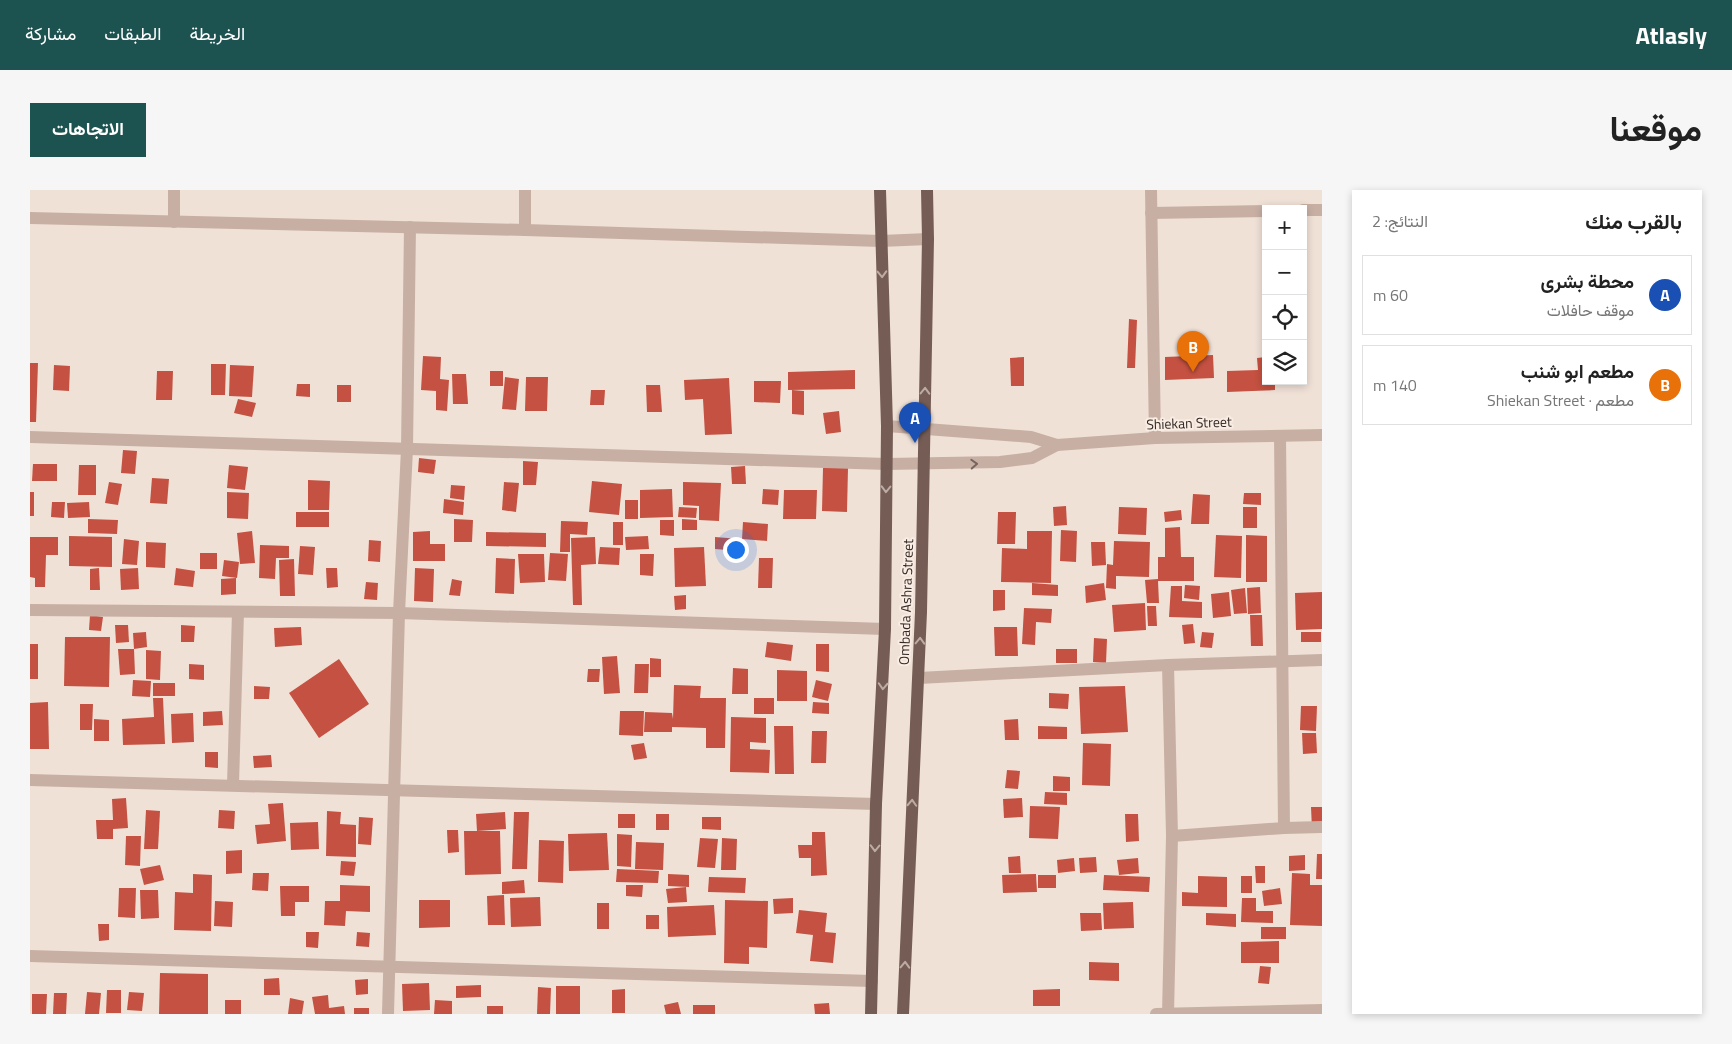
<!DOCTYPE html>
<html lang="ar">
<meta charset="utf-8">
<style>
body{margin:0;font-family:"Titillium Web",Vazirmatn,sans-serif;background:#f6f6f6;color:#222;direction:rtl}
.controls{position:absolute;right:15px;top:15px;display:grid;overflow:hidden;border-radius:0px;box-shadow:0 2px 8px #0003}
.controls button{width:45px;height:45px;display:grid;place-items:center;padding:0;border:0;border-bottom:1px solid #e0e0e0;background:#fff;color:#222;font:25px sans-serif}
.you{position:absolute;left:705px;top:359px;width:18px;height:18px;margin:-12px;border:4px solid #fff;border-radius:50%;background:#1a73e8;box-shadow:0 0 0 8px #1a73e833}
.badge{display:grid;place-items:center;width:32px;height:32px;border-radius:50%;background:#1c5350;color:#fff;font-size:16px;font-weight:700}
.pin{position:absolute;translate:-50% -41px;filter:drop-shadow(0 1px 2px #0008)}
.pin::after{content:'';position:absolute;top:26px;width:18px;height:15px;background:inherit;clip-path:polygon(0 0,100% 0,50% 100%)}
.list{margin:0;padding:0;list-style:none}
h2{display:flex;justify-content:space-between;align-items:center;height:65px;margin:0;padding:0 20px;font-size:21px}
h2 small{font-size:16px;font-weight:400;color:#767676}
.list li{display:grid;grid-template-columns:32px 1fr auto;gap:15px;align-items:center;box-sizing:border-box;height:80px;margin:0 10px 10px;padding:0 10px;border:1px solid #e0e0e0;border-radius:0px}
.list b{display:block;font-size:19px;white-space:nowrap}
.list p{margin:0;font-size:16px;white-space:nowrap;color:#767676}
.list em{font-size:16px;font-style:normal;color:#767676}
.icon{flex:none;width:28px;height:28px;fill:none;stroke:currentColor;stroke-width:2;stroke-linecap:round;stroke-linejoin:round}
.map{position:relative;flex:none;width:1292px;height:824px;overflow:hidden;direction:ltr;border-radius:0px}
header{display:flex;align-items:center;gap:30px;box-sizing:border-box;height:70px;padding:0 25px;background:#1c5350;color:#fff}
header strong{font-size:24px}
nav{display:flex;gap:28px;margin-inline-start:auto;font-size:18px}
.intro{display:flex;align-items:center;justify-content:space-between;box-sizing:border-box;height:120px;padding:0 30px}
h1{margin:0;font-size:35px}
.button{padding:12px 22px;border-radius:0px;background:#1c5350;color:#fff;font-size:18px;font-weight:700}
main{display:flex;gap:30px;padding:0 30px}
aside{flex:1;background:#fff;border-radius:0px;box-shadow:0 2px 8px #0003}
.map>svg:first-child{display:block}
</style>
<header>
<strong>Atlasly</strong>
<nav><a>الخريطة</a><a>الطبقات</a><a>مشاركة</a></nav>
</header>
<div class="intro"><h1>موقعنا</h1><a class="button">الاتجاهات</a></div>
<main>
<aside>
<h2>بالقرب منك<small>النتائج: 2</small></h2>
<ul class="list">
<li><span class="badge" style="background:#1a4fb4">A</span><div><b>محطة بشرى</b><p>موقف حافلات</p></div><em>60 m</em></li>
<li><span class="badge" style="background:#e8710a">B</span><div><b>مطعم ابو شنب</b><p>مطعم · Shiekan Street</p></div><em>140 m</em></li>
</ul>
</aside>
<div class="map">
<svg width="1292" height="824" viewBox="0 0 1292 824">
<rect width="100%" height="100%" fill="#f0e1d7"/>
<g fill="#c45141">
<polygon points="1099,129 1107,130 1105,178 1097,178"/>
<polygon points="1183,165 1184,188 1135,190 1135,167"/>
<polygon points="393,166 411,167 410,189 419,190 417,221 406,220 406,201 391,200"/>
<polygon points="994,167 994,196 981,196 980,168"/>
<polygon points="1236,167 1236,191 1245,191 1245,200 1197,202 1197,181 1228,180 1227,168"/>
<polygon points="0,173 8,173 6,232 0,232"/>
<polygon points="181,174 196,174 195,205 181,205"/>
<polygon points="24,175 40,176 39,201 23,200"/>
<polygon points="200,175 224,176 222,207 199,206"/>
<polygon points="825,180 825,199 758,200 758,182"/>
<polygon points="127,181 143,181 142,210 126,210"/>
<rect x="460" y="181" width="13" height="15"/>
<polygon points="422,184 436,184 438,214 423,214"/>
<polygon points="475,187 489,189 486,220 472,219"/>
<polygon points="496,187 518,187 517,221 495,221"/>
<polygon points="699,188 702,244 675,245 673,209 655,210 654,190"/>
<polygon points="724,191 751,191 750,213 724,212"/>
<polygon points="267,194 280,194 280,207 266,206"/>
<rect x="307" y="195" width="14" height="17"/>
<polygon points="616,195 630,195 632,222 617,222"/>
<polygon points="561,200 575,200 574,215 560,215"/>
<polygon points="762,200 774,201 774,225 762,224"/>
<polygon points="208,209 226,213 222,227 204,223"/>
<polygon points="809,221 811,242 796,244 793,223"/>
<polygon points="93,260 107,261 105,284 91,283"/>
<polygon points="389,268 406,270 404,284 388,282"/>
<polygon points="493,271 508,272 506,295 493,295"/>
<polygon points="3,274 27,274 27,291 2,291"/>
<polygon points="49,275 66,275 66,305 48,305"/>
<polygon points="199,275 218,277 215,300 197,298"/>
<polygon points="715,276 716,294 702,294 701,277"/>
<polygon points="793,278 818,278 817,322 792,321"/>
<polygon points="122,288 139,289 137,314 120,313"/>
<polygon points="278,290 300,291 299,320 278,320"/>
<polygon points="562,291 592,294 589,325 559,322"/>
<polygon points="79,292 92,294 88,315 75,313"/>
<polygon points="474,292 489,293 486,322 472,320"/>
<polygon points="653,292 691,293 689,331 669,330 669,316 653,315"/>
<polygon points="421,295 435,296 434,310 420,308"/>
<polygon points="642,299 643,327 610,328 610,300"/>
<polygon points="733,299 749,300 748,315 732,314"/>
<polygon points="754,300 787,300 786,329 753,329"/>
<rect x="0" y="302" width="4" height="24"/>
<polygon points="197,302 219,303 218,329 197,328"/>
<polygon points="1214,303 1231,303 1231,315 1213,314"/>
<polygon points="1163,304 1180,305 1179,334 1161,334"/>
<polygon points="414,309 434,312 433,325 413,323"/>
<rect x="595" y="310" width="13" height="19"/>
<polygon points="22,312 35,312 34,328 21,327"/>
<polygon points="59,312 60,327 38,328 37,313"/>
<polygon points="1036,316 1037,335 1024,336 1023,317"/>
<polygon points="649,317 667,318 666,328 648,327"/>
<polygon points="1089,317 1117,318 1116,345 1088,344"/>
<rect x="1213" y="317" width="14" height="21"/>
<polygon points="1151,320 1152,330 1135,332 1134,322"/>
<rect x="266" y="322" width="33" height="15"/>
<polygon points="968,322 986,322 985,354 967,354"/>
<polygon points="58,329 88,330 87,344 58,343"/>
<polygon points="424,329 443,330 442,352 424,352"/>
<polygon points="652,329 667,330 667,340 652,340"/>
<polygon points="630,330 644,330 644,346 630,345"/>
<polygon points="531,331 558,332 557,345 540,344 540,362 530,362"/>
<rect x="583" y="332" width="10" height="23"/>
<polygon points="713,332 738,334 737,351 712,349"/>
<polygon points="1150,337 1151,367 1164,367 1164,391 1128,391 1129,413 1117,413 1115,390 1128,389 1128,367 1135,367 1135,338"/>
<polygon points="1031,340 1047,341 1046,372 1030,371"/>
<polygon points="222,341 225,373 210,374 207,343"/>
<polygon points="400,341 400,354 415,354 415,371 383,371 383,342"/>
<polygon points="997,341 1022,341 1021,393 971,392 972,358 997,359"/>
<polygon points="456,342 516,343 516,357 456,356"/>
<polygon points="1186,345 1212,346 1211,388 1184,387"/>
<polygon points="1216,345 1237,346 1237,392 1216,392"/>
<polygon points="39,346 82,347 82,377 39,376"/>
<polygon points="618,346 619,359 596,360 595,347"/>
<polygon points="0,347 28,347 28,365 16,365 15,397 5,397 5,388 0,387"/>
<polygon points="565,347 566,374 551,375 552,415 543,415 541,348"/>
<polygon points="685,347 710,349 709,361 685,359"/>
<polygon points="94,349 109,351 107,375 92,374"/>
<polygon points="339,350 351,351 350,372 338,371"/>
<polygon points="1084,351 1120,352 1119,387 1086,386 1086,399 1076,398 1077,374 1083,375"/>
<polygon points="116,352 136,353 135,378 116,377"/>
<polygon points="1061,352 1075,352 1076,375 1062,376"/>
<polygon points="230,355 259,356 259,368 246,368 245,389 229,388"/>
<polygon points="270,356 285,357 283,385 268,384"/>
<polygon points="570,357 590,358 589,375 568,374"/>
<polygon points="674,357 676,396 645,397 644,358"/>
<rect x="170" y="363" width="17" height="16"/>
<polygon points="520,363 538,364 536,391 518,390"/>
<polygon points="488,364 514,364 515,392 490,393"/>
<polygon points="610,364 624,364 623,386 610,385"/>
<polygon points="466,368 485,369 484,404 465,403"/>
<polygon points="729,368 743,368 742,398 728,398"/>
<polygon points="264,369 265,406 250,406 249,370"/>
<polygon points="194,370 209,372 207,388 192,386"/>
<polygon points="69,378 70,400 60,400 60,379"/>
<polygon points="108,378 109,399 91,400 90,379"/>
<polygon points="146,378 165,381 163,397 144,395"/>
<polygon points="296,378 307,378 308,397 297,398"/>
<polygon points="385,378 404,379 403,412 384,411"/>
<polygon points="206,388 206,404 191,405 191,389"/>
<polygon points="422,389 432,391 430,406 419,405"/>
<polygon points="336,392 348,393 347,410 334,409"/>
<polygon points="1002,393 1028,395 1028,406 1002,405"/>
<polygon points="1074,393 1076,410 1056,413 1055,396"/>
<polygon points="1155,395 1170,396 1169,410 1154,408"/>
<polygon points="1141,396 1152,396 1152,411 1172,412 1172,428 1139,427"/>
<polygon points="1230,397 1231,423 1218,424 1217,398"/>
<polygon points="1215,398 1217,423 1204,424 1201,400"/>
<polygon points="963,400 975,400 975,420 963,421"/>
<polygon points="1199,402 1201,426 1183,428 1181,404"/>
<polygon points="1292,402 1292,439 1266,440 1265,403"/>
<polygon points="656,405 656,419 645,420 644,406"/>
<polygon points="1115,413 1116,440 1084,442 1082,415"/>
<polygon points="1117,416 1126,416 1127,436 1118,436"/>
<polygon points="994,418 1022,419 1021,433 1006,432 1005,455 992,454"/>
<polygon points="60,425 73,427 71,441 59,440"/>
<polygon points="1220,425 1232,425 1233,456 1221,456"/>
<polygon points="1163,434 1165,453 1154,454 1152,435"/>
<polygon points="85,435 98,435 99,452 86,453"/>
<polygon points="151,435 165,436 164,452 151,452"/>
<polygon points="271,437 272,455 245,457 244,438"/>
<polygon points="964,437 987,437 988,466 965,466"/>
<polygon points="116,442 117,457 104,459 103,443"/>
<polygon points="1172,442 1184,443 1182,458 1170,457"/>
<rect x="1271" y="442" width="20" height="10"/>
<polygon points="35,447 80,447 79,497 34,496"/>
<polygon points="1064,448 1077,449 1076,473 1063,472"/>
<polygon points="737,452 763,455 761,471 735,467"/>
<rect x="0" y="454" width="8" height="35"/>
<polygon points="786,454 799,454 799,482 786,481"/>
<polygon points="88,459 104,459 105,484 90,485"/>
<rect x="1026" y="459" width="21" height="14"/>
<polygon points="116,460 131,461 130,490 116,489"/>
<polygon points="587,466 590,503 574,504 572,467"/>
<polygon points="620,468 631,469 631,487 620,487"/>
<polygon points="309,469 339,514 289,548 259,503"/>
<polygon points="159,474 174,475 174,490 159,489"/>
<polygon points="605,474 619,474 618,503 604,503"/>
<polygon points="703,478 718,479 718,504 702,504"/>
<polygon points="558,479 570,479 569,492 557,492"/>
<polygon points="747,480 777,481 777,511 747,511"/>
<polygon points="103,490 121,491 120,507 102,506"/>
<polygon points="786,490 802,494 798,511 782,507"/>
<rect x="123" y="493" width="22" height="13"/>
<polygon points="644,495 671,496 670,508 696,508 695,558 676,558 676,538 642,537 642,542 614,542 615,522 642,523 643,529"/>
<polygon points="224,496 240,497 239,509 224,509"/>
<polygon points="1095,496 1098,542 1051,544 1049,497"/>
<polygon points="1019,503 1039,504 1038,519 1019,518"/>
<polygon points="123,508 133,508 135,554 93,555 92,529 124,527"/>
<rect x="724" y="508" width="20" height="16"/>
<polygon points="18,512 19,559 0,559 0,513"/>
<polygon points="783,512 799,513 799,524 782,523"/>
<polygon points="50,514 63,514 62,540 50,540"/>
<polygon points="1271,516 1287,516 1286,541 1270,540"/>
<polygon points="192,521 193,535 173,536 173,522"/>
<polygon points="590,521 614,521 613,546 589,545"/>
<polygon points="163,523 164,552 142,553 141,524"/>
<polygon points="701,527 736,528 736,553 720,552 720,559 740,560 739,583 700,582"/>
<polygon points="64,529 79,530 79,551 64,551"/>
<polygon points="988,529 989,550 975,550 974,530"/>
<polygon points="744,536 763,536 764,584 745,584"/>
<polygon points="1008,536 1037,537 1037,549 1008,549"/>
<polygon points="782,541 797,541 796,573 781,573"/>
<polygon points="1272,543 1286,543 1287,563 1273,564"/>
<polygon points="614,553 617,568 604,570 601,555"/>
<polygon points="1053,553 1081,554 1080,596 1052,595"/>
<polygon points="175,562 188,562 188,578 175,577"/>
<polygon points="241,565 242,577 224,578 223,566"/>
<polygon points="977,580 990,581 988,599 975,598"/>
<polygon points="1023,586 1040,587 1040,601 1023,601"/>
<polygon points="1015,602 1037,603 1037,615 1014,614"/>
<polygon points="96,608 98,638 83,639 83,649 67,649 66,630 83,630 82,609"/>
<polygon points="992,608 993,627 974,628 973,609"/>
<polygon points="253,613 256,651 227,654 225,635 240,634 238,614"/>
<polygon points="1000,616 1030,617 1028,649 999,648"/>
<polygon points="1281,617 1292,617 1292,639 1282,639"/>
<polygon points="116,620 130,621 128,659 114,659"/>
<polygon points="189,620 205,621 204,639 188,638"/>
<polygon points="297,621 311,622 310,634 326,635 326,667 296,666"/>
<polygon points="475,622 476,639 447,641 446,624"/>
<polygon points="484,622 499,622 497,679 482,679"/>
<rect x="588" y="624" width="17" height="14"/>
<rect x="626" y="624" width="13" height="16"/>
<polygon points="1095,624 1108,624 1109,651 1096,652"/>
<polygon points="329,627 343,628 341,655 328,654"/>
<polygon points="672,627 691,627 691,640 672,639"/>
<polygon points="288,632 289,659 261,660 260,633"/>
<polygon points="417,640 428,640 429,662 418,663"/>
<polygon points="434,641 470,641 471,684 435,685"/>
<polygon points="782,642 795,642 797,685 781,686 781,668 769,668 768,655 782,655"/>
<polygon points="577,643 579,680 539,681 538,644"/>
<polygon points="587,644 602,645 601,677 587,676"/>
<polygon points="96,646 111,646 110,676 95,675"/>
<polygon points="670,648 688,649 685,678 667,677"/>
<polygon points="692,648 707,649 706,680 691,680"/>
<polygon points="509,650 534,651 533,693 508,692"/>
<polygon points="606,652 634,653 633,680 605,679"/>
<polygon points="212,660 212,683 196,684 196,661"/>
<polygon points="1287,664 1292,664 1292,689 1286,689"/>
<polygon points="1275,665 1275,680 1259,681 1259,666"/>
<polygon points="990,666 991,683 979,683 978,667"/>
<polygon points="1066,667 1067,682 1050,683 1049,668"/>
<polygon points="1044,668 1045,681 1028,683 1027,670"/>
<polygon points="1108,668 1109,683 1089,685 1087,670"/>
<polygon points="311,671 326,672 324,686 310,685"/>
<polygon points="130,675 134,690 114,695 110,679"/>
<polygon points="1225,676 1235,676 1235,693 1226,693"/>
<polygon points="587,679 629,681 628,693 586,692"/>
<polygon points="223,683 239,683 238,701 222,700"/>
<polygon points="1262,683 1280,684 1280,695 1292,695 1292,736 1260,735"/>
<polygon points="163,684 182,685 181,741 144,740 145,702 163,703"/>
<polygon points="638,684 659,685 659,697 638,696"/>
<polygon points="1006,684 1007,702 973,703 972,685"/>
<rect x="1008" y="685" width="18" height="13"/>
<polygon points="1074,685 1120,687 1119,702 1073,700"/>
<polygon points="1168,686 1197,687 1197,717 1152,716 1152,702 1168,703"/>
<rect x="1211" y="686" width="11" height="17"/>
<polygon points="679,687 716,688 715,703 678,702"/>
<polygon points="494,690 495,703 472,704 472,692"/>
<polygon points="310,695 340,696 340,722 316,721 315,736 294,735 295,711 310,711"/>
<polygon points="596,695 613,695 612,707 596,706"/>
<polygon points="250,696 279,696 279,712 265,712 265,726 251,726"/>
<polygon points="656,697 657,712 638,713 636,699"/>
<polygon points="89,698 106,698 105,728 88,727"/>
<polygon points="1250,698 1252,714 1234,716 1232,701"/>
<polygon points="110,700 128,700 129,728 111,729"/>
<polygon points="474,705 475,735 458,735 457,706"/>
<polygon points="510,707 511,736 481,737 480,708"/>
<polygon points="763,708 763,723 744,724 743,709"/>
<polygon points="1212,708 1226,708 1226,721 1243,721 1243,733 1211,732"/>
<polygon points="389,710 420,710 420,737 389,738"/>
<polygon points="695,710 738,711 737,758 719,757 719,774 694,773"/>
<polygon points="185,711 203,712 202,737 184,736"/>
<polygon points="1103,712 1104,738 1074,739 1073,713"/>
<rect x="567" y="713" width="12" height="26"/>
<polygon points="684,715 686,745 638,747 637,717"/>
<polygon points="769,720 797,723 795,742 806,743 803,773 780,771 783,745 766,743"/>
<polygon points="1050,723 1071,723 1072,740 1051,741"/>
<polygon points="1176,723 1206,724 1206,737 1176,735"/>
<rect x="616" y="725" width="13" height="14"/>
<polygon points="68,734 79,734 79,750 69,751"/>
<rect x="1231" y="737" width="25" height="12"/>
<polygon points="276,742 289,742 288,758 276,757"/>
<polygon points="327,742 340,743 339,757 326,756"/>
<polygon points="1249,751 1249,773 1211,773 1211,752"/>
<polygon points="1059,772 1089,773 1089,791 1059,790"/>
<polygon points="1230,776 1241,777 1239,794 1228,793"/>
<polygon points="130,783 178,784 178,824 129,824"/>
<polygon points="249,788 250,805 234,805 234,789"/>
<polygon points="338,789 338,804 326,805 325,790"/>
<polygon points="399,793 400,820 373,821 372,794"/>
<polygon points="451,795 451,807 426,808 426,796"/>
<rect x="526" y="796" width="24" height="28"/>
<polygon points="508,797 521,798 520,824 507,824"/>
<polygon points="595,799 595,823 582,823 582,800"/>
<polygon points="1030,799 1030,816 1003,816 1003,800"/>
<polygon points="77,800 91,800 91,823 76,823"/>
<polygon points="57,802 71,803 69,824 55,824"/>
<polygon points="99,802 114,803 112,821 97,820"/>
<polygon points="24,803 37,803 36,824 23,824"/>
<polygon points="2,804 17,804 16,824 2,824"/>
<polygon points="298,805 299,818 314,816 315,824 285,824 282,807"/>
<polygon points="260,808 274,811 272,824 258,824"/>
<rect x="195" y="810" width="16" height="14"/>
<polygon points="405,810 422,811 422,824 404,824"/>
<polygon points="648,812 651,824 636,824 634,815"/>
<polygon points="799,813 800,824 785,824 784,814"/>
<rect x="663" y="815" width="22" height="9"/>
<rect x="457" y="816" width="16" height="8"/>
<rect x="324" y="818" width="15" height="6"/>
</g>
<g fill="none" stroke-linecap="round" stroke-linejoin="round">
<g stroke="#c8afa4" stroke-width="12">
<polyline points="144,0 144,32"/>
<polyline points="1121,0 1125,248"/>
<polyline points="1273,20 1292,20"/>
<polyline points="1121,23 1236,21"/>
<polyline points="0,28 495,40 851,51 898,49"/>
<polyline points="495,40 495,0"/>
<polyline points="857,236 1001,247 1027,255 1125,248 1292,245"/>
<polyline points="1250,246 1254,638"/>
<polyline points="0,247 857,274 970,272 1002,268 1027,255"/>
<polyline points="0,420 369,423 855,439"/>
<polyline points="1138,475 1142,646 1138,824"/>
<polyline points="889,488 1138,475 1292,470"/>
<polyline points="0,590 846,614"/>
<polyline points="203,595 208,422"/>
<polyline points="1142,646 1254,638 1292,637"/>
<polyline points="0,766 842,791"/>
<polyline points="358,824 369,423 377,259 380,37"/>
<polyline points="1126,824 1292,820"/>
</g>
<g stroke="#755d56" stroke-width="12">
<polyline points="841,824 846,614 855,439 857,236 850,0"/>
<polyline points="873,824 891,422 898,49 897,0"/>
</g>
</g>
<defs><path id="oneway-chevron" d="M-2-3.5L2.5 0L-2 3.5" fill="none" stroke-width="1.6" stroke-linecap="round" stroke-linejoin="round" transform="scale(1.25)"/></defs>
<g stroke="#bdaca4">
<use href="#oneway-chevron" transform="translate(852 84) rotate(88)"/>
<use href="#oneway-chevron" transform="translate(895 201) rotate(-89)"/>
<use href="#oneway-chevron" transform="translate(856 299) rotate(91)"/>
<use href="#oneway-chevron" transform="translate(890 451) rotate(-88)"/>
<use href="#oneway-chevron" transform="translate(853 496) rotate(93)"/>
<use href="#oneway-chevron" transform="translate(882 613) rotate(-87)"/>
<use href="#oneway-chevron" transform="translate(845 658) rotate(91)"/>
<use href="#oneway-chevron" transform="translate(875 775) rotate(-88)"/>
</g>
<use stroke="#76655e" href="#oneway-chevron" transform="translate(944 274) rotate(-3)"/>
<g text-anchor="middle" stroke-width="4" stroke-linejoin="round" paint-order="stroke">
<g font-size="14" fill="#332825" stroke="#f8ece3">
<text transform="translate(1159 233) rotate(-2)" y="5">Shiekan Street</text>
<text transform="translate(876 412) rotate(-88)" y="5">Ombada Ashra Street</text>
</g>
</g>
</svg>
<div class="controls">
<button>+</button>
<button>−</button>
<button><svg class="icon" aria-label="locate" viewBox="0 0 24 24"><circle cx="12" cy="12" r="6"/><path d="M12 2v4M12 18v4M2 12h4M18 12h4"/></svg></button>
<button><svg class="icon" aria-label="layers" viewBox="0 0 24 24"><path d="M12 4l9 5-9 5-9-5zM3 14l9 5 9-5"/></svg></button>
</div>
<div class="you"></div>
<div class="pin badge" style="left:885px;top:253px;background:#1a4fb4">A</div>
<div class="pin badge" style="left:1163px;top:182px;background:#e8710a">B</div>
</div>
</main>
